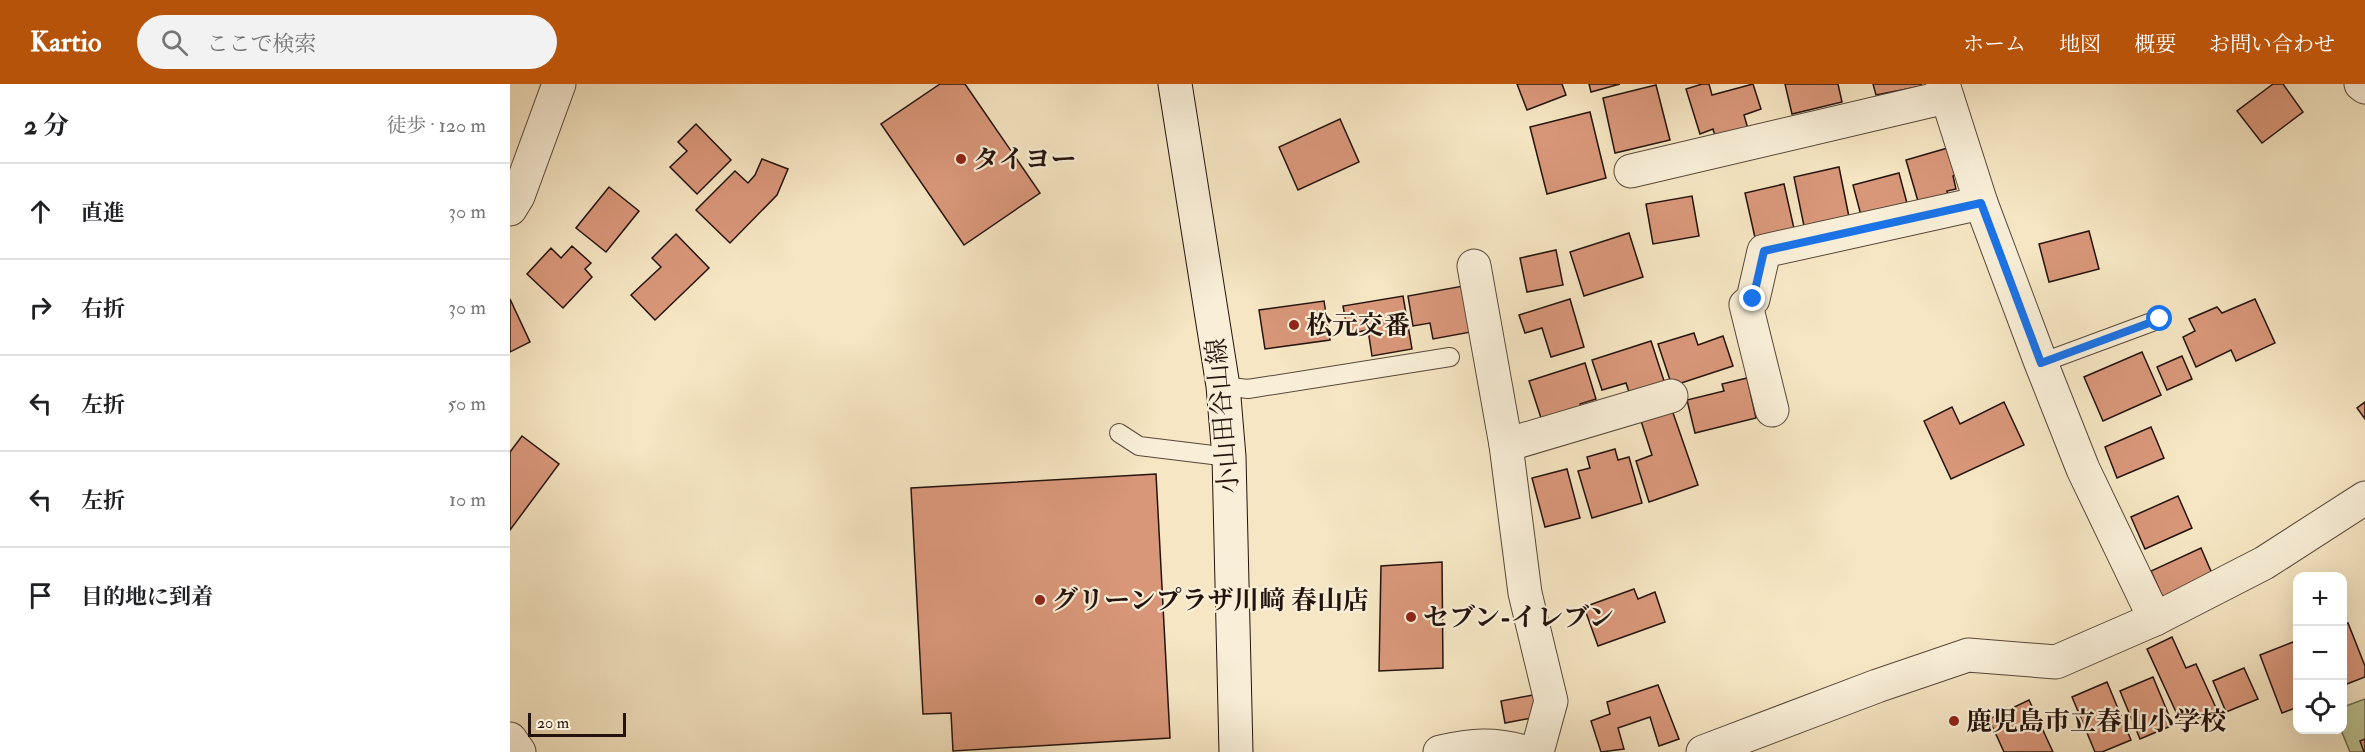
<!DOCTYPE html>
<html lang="ja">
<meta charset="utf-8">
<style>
body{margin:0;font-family:"IM FELL Double Pica","Noto Serif JP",serif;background:#f2f2f2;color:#202124}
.controls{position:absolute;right:18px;bottom:18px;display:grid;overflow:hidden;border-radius:12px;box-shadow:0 6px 24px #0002}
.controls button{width:54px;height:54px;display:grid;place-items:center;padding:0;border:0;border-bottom:2px solid #e0e0e0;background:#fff;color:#202124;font:30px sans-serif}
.scale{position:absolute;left:18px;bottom:15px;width:98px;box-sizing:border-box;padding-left:6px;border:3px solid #24130d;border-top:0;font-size:16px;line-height:21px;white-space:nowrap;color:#24130d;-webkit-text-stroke:4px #f9efd8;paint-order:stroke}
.stop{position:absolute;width:18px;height:18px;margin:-14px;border:4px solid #1a73e8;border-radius:50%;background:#fff}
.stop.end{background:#1a73e8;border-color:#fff;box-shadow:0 2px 6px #0008}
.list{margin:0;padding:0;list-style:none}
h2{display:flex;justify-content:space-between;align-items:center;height:78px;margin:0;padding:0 24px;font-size:26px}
h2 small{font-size:20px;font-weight:400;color:#757577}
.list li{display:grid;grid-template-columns:39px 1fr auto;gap:18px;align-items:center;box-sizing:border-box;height:96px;padding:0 24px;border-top:2px solid #e0e0e0}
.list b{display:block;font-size:22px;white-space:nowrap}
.list em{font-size:20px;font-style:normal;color:#757577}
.icon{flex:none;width:33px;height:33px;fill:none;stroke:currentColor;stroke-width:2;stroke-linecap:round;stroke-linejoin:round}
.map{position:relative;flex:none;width:1855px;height:668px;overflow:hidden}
header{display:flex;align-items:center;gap:36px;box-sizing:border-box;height:84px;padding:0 30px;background:#b45309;color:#fff}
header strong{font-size:28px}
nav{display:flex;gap:33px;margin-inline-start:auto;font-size:21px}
.search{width:420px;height:54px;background:#f2f2f2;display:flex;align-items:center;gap:15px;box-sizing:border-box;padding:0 21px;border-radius:33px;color:#757577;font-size:22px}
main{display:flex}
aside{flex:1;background:#fff}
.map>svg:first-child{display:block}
</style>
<header>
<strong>Kartio</strong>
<div class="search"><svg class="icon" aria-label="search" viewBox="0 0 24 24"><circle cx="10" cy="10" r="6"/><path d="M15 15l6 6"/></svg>ここで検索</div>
<nav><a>ホーム</a><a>地図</a><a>概要</a><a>お問い合わせ</a></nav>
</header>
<main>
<aside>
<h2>2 分<small>徒歩 · 120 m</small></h2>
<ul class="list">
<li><svg class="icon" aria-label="ahead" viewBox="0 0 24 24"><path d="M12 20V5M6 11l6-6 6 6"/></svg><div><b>直進</b></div><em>30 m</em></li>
<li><svg class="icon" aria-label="right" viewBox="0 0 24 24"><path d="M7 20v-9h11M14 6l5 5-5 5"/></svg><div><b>右折</b></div><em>30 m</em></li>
<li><svg class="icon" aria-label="left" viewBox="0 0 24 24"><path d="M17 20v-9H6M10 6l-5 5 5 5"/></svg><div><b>左折</b></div><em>50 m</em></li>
<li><svg class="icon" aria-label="left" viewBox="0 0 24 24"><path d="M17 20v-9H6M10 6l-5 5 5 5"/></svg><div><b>左折</b></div><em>10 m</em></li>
<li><svg class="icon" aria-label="arrive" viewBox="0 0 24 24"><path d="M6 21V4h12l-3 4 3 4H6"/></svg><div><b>目的地に到着</b></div></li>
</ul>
</aside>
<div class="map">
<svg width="1855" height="668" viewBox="0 0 1855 668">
<rect width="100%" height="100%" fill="#f6e6c3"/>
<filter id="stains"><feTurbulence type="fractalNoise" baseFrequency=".00333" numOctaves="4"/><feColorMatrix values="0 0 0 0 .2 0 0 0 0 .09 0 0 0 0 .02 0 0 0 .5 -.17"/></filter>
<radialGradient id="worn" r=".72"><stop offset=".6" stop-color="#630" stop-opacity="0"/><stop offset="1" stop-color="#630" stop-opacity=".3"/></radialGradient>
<polygon fill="#bec492" stroke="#716c50" stroke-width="1.5" points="1855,615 1855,668 1840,668 1831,646 1833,623"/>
<g fill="#d9977a" stroke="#24130d" stroke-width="1.5">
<polygon points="430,0 455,0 530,109 454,161 371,40"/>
<polygon points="1007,0 1052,0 1056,11 1017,26"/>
<polygon points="1079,0 1110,0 1081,8"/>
<polygon points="1192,0 1199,0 1202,11 1243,0 1251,25 1234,31 1238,45 1206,55 1203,45 1190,50 1176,5"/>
<polygon points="1275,0 1328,0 1332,18 1282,30"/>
<polygon points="1363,0 1411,0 1412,2 1366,11"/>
<polygon points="1763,0 1773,0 1793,28 1752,59 1727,27"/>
<polygon points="1146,1 1160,56 1105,69 1093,14"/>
<polygon points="1080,28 1096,94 1037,110 1020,43"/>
<polygon points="830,35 849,78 788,106 769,63"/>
<polygon points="186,40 221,76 187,110 160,83 177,67 168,58"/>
<polygon points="1441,63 1448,88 1443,92 1446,105 1437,107 1439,116 1410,124 1396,76"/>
<polygon points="252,75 278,85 267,111 220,159 186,126 225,87 238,99 245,91"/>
<polygon points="1329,83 1339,133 1294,142 1284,93"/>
<polygon points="1389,89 1398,123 1352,135 1343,101"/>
<polygon points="1274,100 1285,149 1246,158 1235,109"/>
<polygon points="99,103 129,127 96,168 66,144"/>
<polygon points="1182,112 1189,152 1143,160 1136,120"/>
<polygon points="1579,147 1589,185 1539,198 1529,160"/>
<polygon points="1119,149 1133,193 1074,212 1060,168"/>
<polygon points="166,150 199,184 145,236 121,211 151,183 142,174"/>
<polygon points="62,162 81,179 75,185 82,193 53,224 17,190 41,164 51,174"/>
<polygon points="1046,166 1053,201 1017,208 1010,174"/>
<polygon points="953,202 961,248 923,255 920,239 903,242 898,212"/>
<polygon points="893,212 902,265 862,272 858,246 838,250 833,222"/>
<polygon points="0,215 20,258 0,268"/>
<polygon points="1060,215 1074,263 1041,273 1032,244 1015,249 1009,231"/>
<polygon points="1745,215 1765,259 1726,277 1721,266 1686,283 1673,253 1685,247 1679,235 1707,223 1712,229"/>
<polygon points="814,217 820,256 755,265 749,226"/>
<polygon points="1184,249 1188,261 1213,252 1223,282 1162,302 1148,260"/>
<polygon points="1141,257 1155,300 1120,311 1116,299 1092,306 1082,276"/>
<polygon points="1632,268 1651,311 1593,337 1574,293"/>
<polygon points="1672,272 1682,295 1657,306 1647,283"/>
<polygon points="1075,279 1086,315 1070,320 1072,327 1033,340 1019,297"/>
<polygon points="1237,294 1246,334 1185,349 1177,316 1214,307 1212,300"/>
<polygon points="1494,318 1514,361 1441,395 1414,337 1442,323 1450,340"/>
<polygon points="1855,318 1855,335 1847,324"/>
<polygon points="1162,326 1188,401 1139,418 1126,377 1142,371 1131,337"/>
<polygon points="1641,343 1654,374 1607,394 1595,363"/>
<polygon points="12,352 49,380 0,446 0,368"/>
<polygon points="1105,365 1108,376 1119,373 1132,419 1082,434 1068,387 1080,384 1077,373"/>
<polygon points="1057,385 1070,434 1035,443 1022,394"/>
<polygon points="646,390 660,654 443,667 441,629 413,630 401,404"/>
<polygon points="1668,412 1682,444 1635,465 1621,433"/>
<polygon points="1691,464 1703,492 1654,516 1641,487"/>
<polygon points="932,478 933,584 869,587 871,482"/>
<polygon points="1124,505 1128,515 1145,508 1155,538 1088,562 1074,523"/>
<polygon points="1838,539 1855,582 1855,593 1832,602 1832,541"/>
<polygon points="1662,553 1676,584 1686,580 1707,626 1672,641 1637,565"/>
<polygon points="1783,558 1788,569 1788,623 1772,629 1750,571"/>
<polygon points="1734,584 1748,615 1716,628 1703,597"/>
<polygon points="1643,593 1663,641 1630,655 1610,607"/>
<polygon points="1597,598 1621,656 1592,668 1585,668 1562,613"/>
<polygon points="1148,601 1169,655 1149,662 1140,633 1108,644 1114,665 1091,668 1081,637 1100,630 1097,618"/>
<polygon points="1028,610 1032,632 995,639 991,617"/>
<polygon points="1519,616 1543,668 1494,668 1479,635"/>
<polygon points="1855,655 1855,668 1854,668 1850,657"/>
</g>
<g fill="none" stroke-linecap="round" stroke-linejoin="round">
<g stroke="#58483a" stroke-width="20">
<g id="service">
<polyline points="1531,279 1650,235"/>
<polyline points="713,302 738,305 940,273"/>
<polyline points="609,349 629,362 719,373"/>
</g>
</g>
<g stroke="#58483a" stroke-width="35">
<g id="minor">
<polyline points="1433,0 1471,119 1531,279 1573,385 1645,535"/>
<polyline points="1851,0 1855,3"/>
<polyline points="1121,87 1436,13"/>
<polyline points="0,125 8,112 49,0"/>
<polyline points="964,182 996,361 1015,509 1041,617 1027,668"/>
<polyline points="1262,326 1236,221 1243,215 1254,167 1471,119"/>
<polyline points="996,361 1161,312"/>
<polyline points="0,655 9,668"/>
<path d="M930 668C962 661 983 659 1015 668"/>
<polyline points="1193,668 1367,602 1458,571 1546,578 1645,535 1754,479 1855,414"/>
</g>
</g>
<g stroke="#24130d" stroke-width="35">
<polyline id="secondary" points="665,0 713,302 719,373 726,668"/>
</g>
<use href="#service" stroke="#f9efd8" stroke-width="18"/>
<use href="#minor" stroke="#f9efd8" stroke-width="33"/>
<use href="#secondary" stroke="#f9efd8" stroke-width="33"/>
</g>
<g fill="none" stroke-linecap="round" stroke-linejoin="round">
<polyline stroke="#1a73e8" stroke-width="8" points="1243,215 1254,167 1471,119 1531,279 1650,235"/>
</g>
<g fill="#8f2418" stroke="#f9efd8" stroke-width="2">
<circle cx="451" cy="75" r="6"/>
<circle cx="784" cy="241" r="6"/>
<circle cx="530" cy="516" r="6"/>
<circle cx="901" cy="533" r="6"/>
<circle cx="1444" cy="637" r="6"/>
</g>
<g text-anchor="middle" stroke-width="4.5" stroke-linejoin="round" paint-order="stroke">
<g font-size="26" font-weight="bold" fill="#24130d" stroke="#f9efd8" text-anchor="start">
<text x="463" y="84">タイヨー</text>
<text x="796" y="250">松元交番</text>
<text x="542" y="525">グリーンプラザ川﨑 春山店</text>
<text x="913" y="542">セブン-イレブン</text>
<text x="1456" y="646">鹿児島市立春山小学校</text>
</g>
<g font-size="26" fill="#24130d" stroke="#f9efd8">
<text transform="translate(712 332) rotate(-95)" y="9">小山田谷山線</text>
</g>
</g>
<rect width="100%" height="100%" filter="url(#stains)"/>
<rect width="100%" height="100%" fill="url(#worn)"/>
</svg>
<div class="controls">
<button>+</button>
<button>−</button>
<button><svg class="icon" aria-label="locate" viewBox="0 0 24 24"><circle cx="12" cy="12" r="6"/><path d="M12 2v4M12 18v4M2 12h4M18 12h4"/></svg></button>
</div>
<div class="scale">20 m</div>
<div class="stop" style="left:1650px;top:235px"></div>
<div class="stop end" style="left:1243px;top:215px"></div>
</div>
</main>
